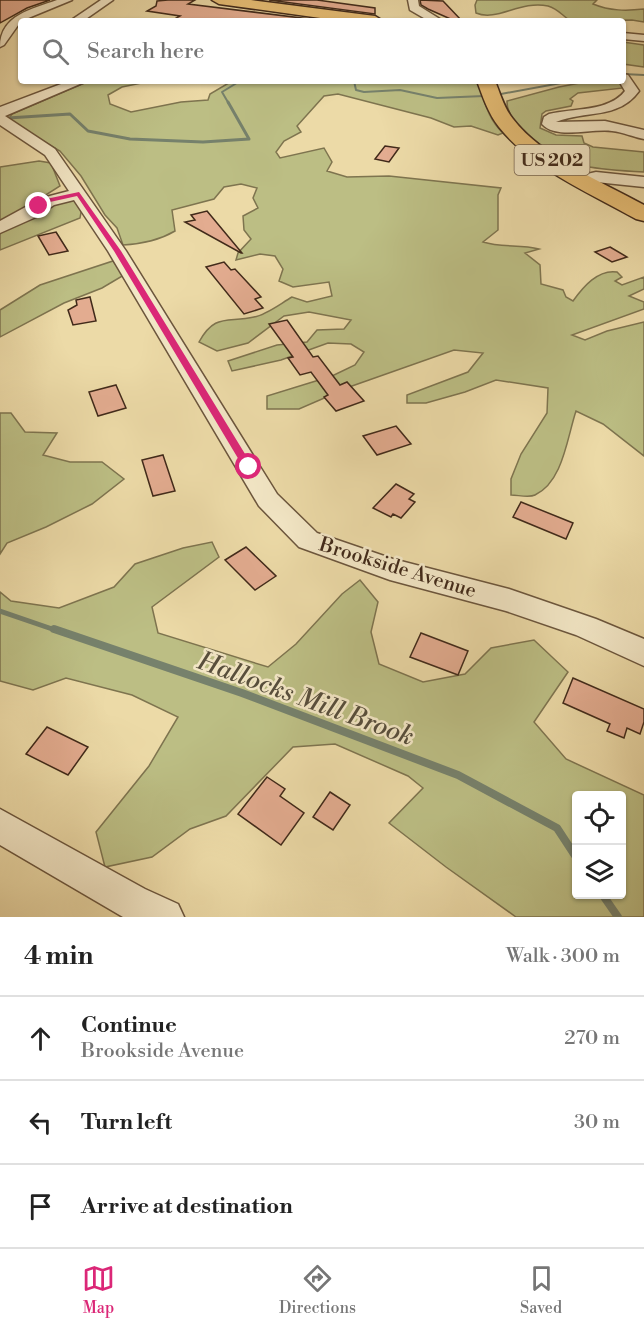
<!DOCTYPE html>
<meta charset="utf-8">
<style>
body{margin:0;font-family:"Libre Bodoni",serif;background:#f6f6f6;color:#222}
.controls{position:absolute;right:18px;bottom:18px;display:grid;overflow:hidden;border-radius:6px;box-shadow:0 2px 4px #0004}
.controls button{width:54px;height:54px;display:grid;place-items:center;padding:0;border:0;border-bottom:2px solid #e0e0e0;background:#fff;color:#222;font:30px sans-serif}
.stop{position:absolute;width:18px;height:18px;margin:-14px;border:4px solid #db2777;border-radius:50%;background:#fff}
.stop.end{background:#db2777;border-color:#fff;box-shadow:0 2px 6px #0008}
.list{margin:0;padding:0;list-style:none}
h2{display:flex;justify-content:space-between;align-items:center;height:78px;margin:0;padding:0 24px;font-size:26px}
h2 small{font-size:20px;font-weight:400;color:#767676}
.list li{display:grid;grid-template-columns:39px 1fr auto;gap:18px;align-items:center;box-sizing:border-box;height:84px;padding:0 24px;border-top:2px solid #e0e0e0}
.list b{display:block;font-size:22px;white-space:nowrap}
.list p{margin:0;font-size:20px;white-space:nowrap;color:#767676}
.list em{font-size:20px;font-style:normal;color:#767676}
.icon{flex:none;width:33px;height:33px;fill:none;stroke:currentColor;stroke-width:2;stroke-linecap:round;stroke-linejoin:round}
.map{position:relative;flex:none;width:644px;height:917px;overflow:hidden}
.search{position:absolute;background:#fff;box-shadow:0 2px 4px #0004;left:18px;right:18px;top:18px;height:66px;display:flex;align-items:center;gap:15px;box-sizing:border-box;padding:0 21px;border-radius:6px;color:#767676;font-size:22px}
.sheet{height:330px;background:#fff}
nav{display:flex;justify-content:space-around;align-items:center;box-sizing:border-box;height:84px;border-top:2px solid #e0e0e0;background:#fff;font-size:16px;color:#767676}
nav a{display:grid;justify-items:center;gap:3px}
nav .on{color:#db2777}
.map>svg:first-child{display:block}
</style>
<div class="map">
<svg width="644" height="917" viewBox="0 0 644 917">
<rect width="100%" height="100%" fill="#ecdaa7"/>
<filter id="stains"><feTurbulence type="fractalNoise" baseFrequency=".00333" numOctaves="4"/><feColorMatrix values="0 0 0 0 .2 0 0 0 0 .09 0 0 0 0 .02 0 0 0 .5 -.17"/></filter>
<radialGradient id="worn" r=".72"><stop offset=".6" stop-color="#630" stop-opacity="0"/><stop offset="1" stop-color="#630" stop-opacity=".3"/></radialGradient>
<g fill="#bcbe84" stroke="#7e744f" stroke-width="1.5" fill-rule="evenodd">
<path d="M477 0H597L593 4C610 11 626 11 644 9V22L632 20 571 21C563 17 559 9 548 6 520 0 497 22 476 13L475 5Z"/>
<polygon points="623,42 644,45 644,67 623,64"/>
<path d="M89 81H142V83L122 87 108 95 110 104 131 112 181 102 208 100 210 94 232 81H478C485 101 487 118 503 133L498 135 471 126 454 127 431 118 338 94 324 96 297 126 301 132 284 141 276 152 280 158 324 148 332 162 327 171 347 177 389 176 501 188 498 195V230L483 242C502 248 520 244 539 249L525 253 540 265 541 284 563 290 566 297 573 301C583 287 598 269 617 272L622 277 615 281 622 285 644 277V289L629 296 644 302V309L572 335 585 340 607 331 644 322V456L603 424 576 411C567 438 563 482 535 495 529 498 518 495 511 495V479L521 454 547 413 548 388 496 380 465 392 426 403H407V395L468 372 483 353 454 350 352 386 299 409H267V396L332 376 355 365 364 352 351 344 328 343 281 360 232 371 228 361 277 345 307 342 317 330 344 329 351 320 309 312 284 316 248 343 217 351 199 342C215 313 227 323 254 317 266 315 280 304 292 297L307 302 332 296 329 282 293 287 279 281 283 269 275 256 260 254 236 260 238 253 251 239 244 230 243 216 258 208 253 198 257 188 241 184 224 187 214 199 172 210 175 231C158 241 142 244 123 245L117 228 105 215 81 176 60 151 8 120 12 114Z"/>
<path d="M590 81H619L623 88 578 93 570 99 573 101 571 106 546 111 542 114 540 128 556 135 582 136 584 143 593 147 644 152V172C624 171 604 170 584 166 560 161 506 128 507 101L559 87Z"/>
<polygon points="39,161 51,163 60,186 0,224 0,167"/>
<polygon points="76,196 82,207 80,218 0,250 0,229 50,202"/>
<polygon points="113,261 124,275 102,288 64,303 0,337 0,310 40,285"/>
<polygon points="0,413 11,413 25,432 57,433 43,455 70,462 102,462 124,479 92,504 46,527 7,543 0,554"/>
<path d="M212 542 219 557 152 607 158 633 268 667 296 644 342 594 360 580 378 602 371 632 379 664 423 682 465 674 491 648 534 640 568 672 534 722 566 759 644 795V917H516L446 867 389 823 423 788 408 776 335 744 293 747 226 816 190 829 152 857 105 867 96 832 149 766 178 717 132 695 66 678 33 690 0 681V592L11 601 59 608 114 587 135 564 183 548ZM576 796H622V894H576Z"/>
</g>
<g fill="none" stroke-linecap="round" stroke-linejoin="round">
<g stroke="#76816c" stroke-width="2">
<polyline points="623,74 644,75"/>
<polyline points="354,81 356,90 364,92 400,90 437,98 484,96"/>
<polyline points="501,94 572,81"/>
<polyline points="229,104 222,92 240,81"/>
</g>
<polyline stroke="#76816c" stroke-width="3" points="8,118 70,114 88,131 130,139 203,142 249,139 228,102"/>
<polyline stroke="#76816c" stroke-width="5" points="0,611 58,631"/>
<g stroke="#76816c" stroke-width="8">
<polyline points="54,629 242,693 458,775 557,828 576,857"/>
<polyline points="602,894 618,917"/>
</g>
</g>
<g fill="#e3ac90" stroke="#412a1a" stroke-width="1.5">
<polygon points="0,0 50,0 27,8 0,23"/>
<polygon points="168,0 195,0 188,4 326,21 171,21 180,16 147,11 156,6 157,1"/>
<polygon points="269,0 317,0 375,8 375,14"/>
<polygon points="420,0 443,1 462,21 455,21 428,9 421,5"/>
<polygon points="385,146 399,148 389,162 375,159"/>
<polygon points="207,211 242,253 241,253 185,222 195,220 191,215"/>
<polygon points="56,232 68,251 49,255 38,236"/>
<polygon points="610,247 627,257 612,262 595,252"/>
<polygon points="224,262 231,270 235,269 261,297 255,299 263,308 244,314 206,267"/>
<polygon points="90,297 96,321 73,325 68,310 77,305 76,300"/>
<polygon points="287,320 313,357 318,356 340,385 347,382 364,401 336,411 324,397 328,395 311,372 300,375 288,358 293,357 269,324"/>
<polygon points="116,385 126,408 98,416 89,392"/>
<polygon points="396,426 411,444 377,455 363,436"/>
<polygon points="163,455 175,491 153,496 142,460"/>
<polygon points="396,484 414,494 409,499 415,502 401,518 393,514 391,517 373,508"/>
<polygon points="521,502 573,523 566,539 513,517"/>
<polygon points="246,547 276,576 255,590 225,560"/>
<polygon points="421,633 468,651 458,675 410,657"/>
<polygon points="573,678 644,709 644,722 640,734 627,728 624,738 607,731 610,724 563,703"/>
<polygon points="47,727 88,747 68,775 26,754"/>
<polygon points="267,777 285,789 280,796 304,813 281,845 238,814"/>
<polygon points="330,792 350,805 333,830 313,817"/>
</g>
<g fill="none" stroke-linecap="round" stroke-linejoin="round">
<g stroke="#6c563d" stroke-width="3">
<g id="minor">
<path d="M57 0H72L21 21 4 45 0 47C0 15 32 9 57 0Z"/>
<polygon points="101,0 113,0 83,21 70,21"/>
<polygon points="408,0 418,0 419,6 443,21 429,21 410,10"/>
<polygon points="623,33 644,35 644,41 623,39"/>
<path d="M623 74 628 75 639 91C618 120 585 110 556 122L605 121 644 130V139C633 137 623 132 612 131 592 128 556 140 542 124L544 117 549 114C573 108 609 112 625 91L619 81H623Z"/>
<polygon points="69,81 87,81 5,116 55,149 126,251 277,494 317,533 393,559 509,589 596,619 644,639 644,666 576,635 506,611 390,580 299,547 259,506 108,251 74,200 54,205 36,217 0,233 0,221 42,198 69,191 45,155 0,125 0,107"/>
<polygon points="596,172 644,177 644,187 596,182 584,184 576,179 578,176"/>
<polygon points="0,809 145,889 178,904 184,917 123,917 0,845"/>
</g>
</g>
<g stroke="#412a1a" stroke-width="3">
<g id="highway">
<polygon points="212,0 251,0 375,16 383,21 342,21 219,4"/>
<path d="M477 81H495C500 93 504 108 513 119 542 157 602 182 644 205V221L636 219C590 193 532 169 499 127 488 113 483 97 477 81Z"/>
</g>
</g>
<use href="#minor" fill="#f3e7c6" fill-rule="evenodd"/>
<use href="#highway" fill="#e6bd74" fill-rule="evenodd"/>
</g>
<polygon fill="#db2777" points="79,192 121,251 253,467 252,470 245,470 114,251 77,196 50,202 39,208 35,206 46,199"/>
<g text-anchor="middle" stroke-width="5" stroke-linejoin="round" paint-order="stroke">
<rect fill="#f3e7c6" stroke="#76634e" stroke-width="1.5" x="514.5" y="145" width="75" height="30" rx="4.5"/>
<g font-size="18" font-weight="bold" fill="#412a1a">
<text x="552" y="166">US 202</text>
</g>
<g font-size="20" fill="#412a1a" stroke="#f3e7c6">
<text transform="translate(398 567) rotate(17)" y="7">Brookside Avenue</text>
</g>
<g font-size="26" font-style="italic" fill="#574e3c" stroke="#f3e7c6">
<text transform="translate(306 698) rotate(20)" y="9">Hallocks Mill Brook</text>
</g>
</g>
<rect width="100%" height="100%" filter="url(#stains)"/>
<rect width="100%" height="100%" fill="url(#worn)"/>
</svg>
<div class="controls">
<button><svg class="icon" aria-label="locate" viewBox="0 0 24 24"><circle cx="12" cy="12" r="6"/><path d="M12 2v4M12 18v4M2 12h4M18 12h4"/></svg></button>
<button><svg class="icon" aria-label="layers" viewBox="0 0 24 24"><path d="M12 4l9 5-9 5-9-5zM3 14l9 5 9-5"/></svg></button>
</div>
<div class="stop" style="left:249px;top:467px"></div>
<div class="stop end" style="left:39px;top:206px"></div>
<div class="search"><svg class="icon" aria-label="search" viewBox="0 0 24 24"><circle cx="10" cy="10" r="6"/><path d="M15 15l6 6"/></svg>Search here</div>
</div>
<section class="sheet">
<h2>4 min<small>Walk · 300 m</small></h2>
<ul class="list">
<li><svg class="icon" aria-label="ahead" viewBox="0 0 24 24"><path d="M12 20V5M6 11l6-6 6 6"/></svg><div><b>Continue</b><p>Brookside Avenue</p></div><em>270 m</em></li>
<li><svg class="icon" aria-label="left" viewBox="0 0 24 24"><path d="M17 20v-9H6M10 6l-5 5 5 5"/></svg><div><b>Turn left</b></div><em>30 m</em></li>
<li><svg class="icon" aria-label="arrive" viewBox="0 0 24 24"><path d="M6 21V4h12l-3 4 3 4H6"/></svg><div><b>Arrive at destination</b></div></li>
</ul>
</section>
<nav>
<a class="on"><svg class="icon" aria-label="map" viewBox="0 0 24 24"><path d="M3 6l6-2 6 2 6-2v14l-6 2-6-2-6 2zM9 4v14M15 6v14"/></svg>Map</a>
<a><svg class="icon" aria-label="directions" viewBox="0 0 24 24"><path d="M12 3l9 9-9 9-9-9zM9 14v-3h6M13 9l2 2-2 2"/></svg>Directions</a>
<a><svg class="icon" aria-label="saved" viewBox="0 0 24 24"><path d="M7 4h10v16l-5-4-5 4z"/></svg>Saved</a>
</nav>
